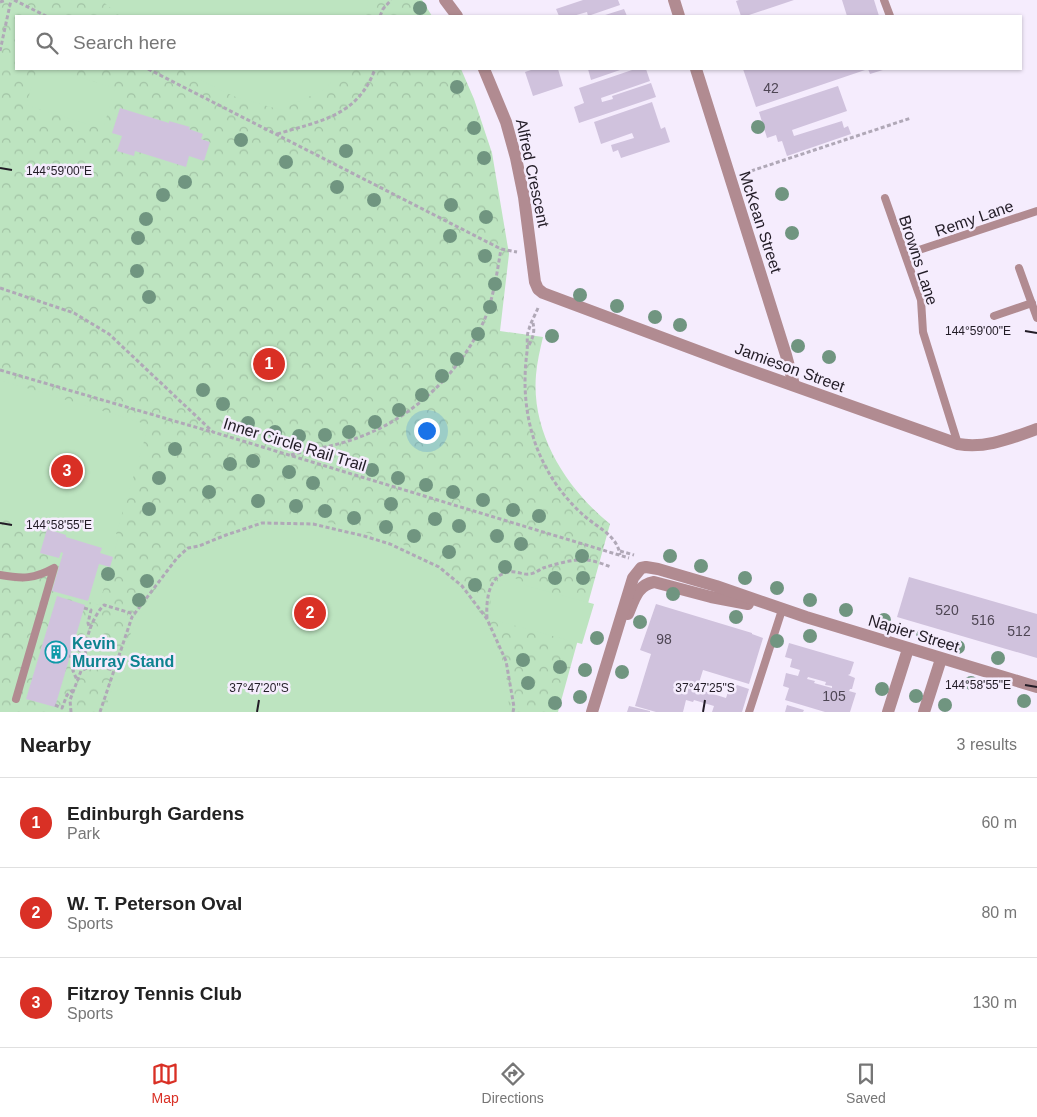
<!DOCTYPE html>
<meta charset="utf-8">
<style>
body{margin:0;font-family:Arial,sans-serif;background:#f6f6f6;color:#222}
.you{position:absolute;left:426px;top:430px;width:18px;height:18px;margin:-12px;border:4px solid #fff;border-radius:50%;background:#1a73e8;box-shadow:0 0 0 8px #1a73e833}
.badge{display:grid;place-items:center;width:32px;height:32px;border-radius:50%;background:#d93025;color:#fff;font-size:16px;font-weight:700}
.pin{position:absolute;translate:-50% -50%;border:2px solid #fff;box-shadow:0 1px 5px #0006}
.list{margin:0;padding:0;list-style:none}
h2{display:flex;justify-content:space-between;align-items:center;height:65px;margin:0;padding:0 20px;font-size:21px}
h2 small{font-size:16px;font-weight:400;color:#767676}
.list li{display:grid;grid-template-columns:32px 1fr auto;gap:15px;align-items:center;box-sizing:border-box;height:90px;padding:0 20px;border-top:1px solid #e0e0e0}
.list b{display:block;font-size:19px;white-space:nowrap}
.list p{margin:0;font-size:16px;white-space:nowrap;color:#767676}
.list em{font-size:16px;font-style:normal;color:#767676}
.icon{flex:none;width:28px;height:28px;fill:none;stroke:currentColor;stroke-width:2;stroke-linecap:round;stroke-linejoin:round}
.map{position:relative;flex:none;width:1037px;height:712px;overflow:hidden}
.search{position:absolute;background:#fff;box-shadow:0 1px 4px #0004;left:15px;right:15px;top:15px;height:55px;display:flex;align-items:center;gap:12px;box-sizing:border-box;padding:0 18px;border-radius:0px;color:#767676;font-size:19px}
.sheet{height:335px;background:#fff}
nav{display:flex;justify-content:space-around;align-items:center;box-sizing:border-box;height:70px;border-top:1px solid #e0e0e0;background:#fff;font-size:14px;color:#767676}
nav a{display:grid;justify-items:center;gap:2px}
nav .on{color:#d93025}
.map>svg:first-child{display:block}
</style>
<div class="map">
<svg width="1037" height="712" viewBox="0 0 1037 712">
<defs>
<pattern id="forest-crowns" width="20" height="18" patternUnits="userSpaceOnUse" patternTransform="scale(1.25)"><rect width="20" height="18" fill="#bde4c0"/><path d="M2 6a3 3 0 1 1 6 0M12 15a3 3 0 1 1 6 0" fill="none" stroke="#a2c3a5"/></pattern>
</defs>
<rect width="100%" height="100%" fill="#f5ecfd"/>
<path fill="url(#forest-crowns)" d="M0 0H422L432 16H16V69H461L474 99 492 153 509 254 500 331 543 337C540 350 537 362 536 375 531 434 567 489 610 524L558 712H0Z"/>
<g fill="#bde4c0">
<polygon points="101,0 368,0 366,16 120,16"/>
<polygon points="37,69 54,69 115,88 103,129 26,105"/>
<polygon points="181,69 343,69 325,89 281,110 233,96 186,73"/>
<polygon points="0,380 149,425 116,534 119,535 99,605 52,591 63,553 61,553 59,558 40,553 47,529 16,520 15,523 0,518"/>
<path d="M313 518C342 527 372 533 400 543 460 566 515 647 508 712H105C125 645 138 591 198 548 211 538 225 529 241 524 264 517 289 518 313 518Z"/>
<path d="M509 577 515 578 527 586 594 604 582 644 491 619C490 601 488 583 509 577Z"/>
</g>
<g fill="#d0c2dd" fill-rule="evenodd">
<polygon points="583,0 618,0 620,5 588,16 587,12 573,16 559,16 556,9"/>
<polygon points="739,0 794,0 746,16 741,16 736,1"/>
<polygon points="842,0 874,0 879,16 847,16"/>
<polygon points="624,9 627,16 602,16"/>
<polygon points="534,69 558,69 563,86 533,96 525,72"/>
<polygon points="588,69 623,69 591,80"/>
<polygon points="635,69 646,69 650,81 601,98 602,102 613,99 612,96 651,83 656,97 579,123 574,107 584,103 579,88"/>
<polygon points="743,69 886,69 870,74 868,69 756,107"/>
<polygon points="838,86 847,111 792,130 794,136 842,121 844,128 848,126 851,134 787,156 782,141 778,142 776,135 767,138 759,112"/>
<polygon points="652,102 661,129 665,127 670,142 621,158 618,150 613,152 611,145 634,138 632,133 601,144 594,122"/>
<polygon points="120,108 169,123 169,121 190,127 189,129 203,134 201,139 210,142 204,161 189,156 186,167 135,151 134,156 117,151 122,136 112,133"/>
<polygon points="47,529 66,535 66,537 102,548 100,553 113,557 110,567 99,564 88,601 52,591 63,553 61,552 59,558 40,553"/>
<polygon points="909,577 1037,614 1037,658 897,617"/>
<polygon points="57,596 85,605 55,707 26,699"/>
<polygon points="656,604 752,633 752,634 763,638 749,684 703,670 697,689 726,698 731,683 749,689 742,712 712,712 714,706 694,700 693,702 686,700 683,712 656,712 635,706 651,654 640,650"/>
<path d="M789 643 854 662 850 674 848 675 855 678 852 689H850L849 691 856 693 850 712H825L785 700 789 688 783 686 786 673 798 676 800 670 790 667 792 659 785 657ZM808 677 826 682 825 685 832 686V688L814 683 815 681 807 679Z"/>
<polygon points="787,705 804,710 803,712 785,712"/>
<polygon points="629,706 650,711 650,712 627,712"/>
</g>
<g fill="none" stroke-linecap="round" stroke-linejoin="round">
<g stroke="#b0a8b7" stroke-width="3" stroke-dasharray="4 2.5" stroke-linecap="butt">
<polyline points="14,0 46,16"/>
<polyline points="0,2 6,0"/>
<polyline points="380,16 383,9 391,0"/>
<polyline points="0,51 11,0"/>
<polyline points="148,69 501,249 517,252"/>
<path d="M277 134C320 121 358 116 375 69"/>
<polyline points="745,173 911,118"/>
<polyline points="0,288 74,313 109,334 213,432 629,558"/>
<path d="M538 308C535 315 531 322 529 329 526 336 528 344 527 352 519 412 535 469 580 512 595 527 617 534 620 555"/>
<path d="M529 345C533 337 535 332 533 323"/>
<polyline points="0,370 212,432"/>
<path d="M291 455C312 449 336 446 357 438 411 419 458 375 483 323 493 301 497 273 501 249"/>
<polyline points="620,551 634,555"/>
<polyline points="84,608 91,610 88,623 90,629"/>
<path d="M487 618C486 601 488 574 510 572 517 571 524 575 529 574 534 574 539 570 543 568 556 564 572 559 585 560 593 560 603 564 611 567"/>
<polyline points="69,656 77,658 73,671 77,680"/>
<polyline points="77,658 82,645 86,641"/>
<path d="M92 665C91 663 88 661 87 658 81 646 94 614 104 605L134 614"/>
<polyline points="55,705 62,708 67,695 73,690"/>
<polyline points="71,712 70,700 81,671 92,665 114,670"/>
<polyline points="100,712 132,617 177,558 188,548 199,546 226,535 262,523 313,524 364,536 390,544 439,567 462,586 487,619 506,661 514,707 513,712"/>
</g>
<g stroke="#b18b91" stroke-width="8">
<polyline points="884,0 890,16"/>
<polyline points="885,198 921,300 923,332 958,444"/>
<polyline points="919,250 1037,211"/>
<polyline points="1019,268 1037,318"/>
<polyline points="994,316 1032,303"/>
<path d="M0 575C23 579 34 579 54 568L16 699"/>
<polyline points="749,712 782,610"/>
</g>
<g stroke="#b18b91" stroke-width="12">
<polyline points="445,0 457,16"/>
<polyline points="674,0 679,16"/>
<path d="M484 69 506 122 516 158 524 197 535 282 538 289 543 293 733 364 958 444C986 449 1011 438 1037 429"/>
<polyline points="696,69 786,355 794,385"/>
<path d="M628 614C634 600 637 585 654 582L711 597 748 604"/>
<polyline points="592,712 633,578 641,568 646,567 658,569 716,586 806,617 1037,687"/>
<polyline points="888,712 908,649"/>
<polyline points="924,712 941,659"/>
</g>
</g>
<g fill="#709580">
<circle cx="420" cy="8" r="7"/>
<circle cx="457" cy="87" r="7"/>
<circle cx="758" cy="127" r="7"/>
<circle cx="474" cy="128" r="7"/>
<circle cx="241" cy="140" r="7"/>
<circle cx="346" cy="151" r="7"/>
<circle cx="484" cy="158" r="7"/>
<circle cx="286" cy="162" r="7"/>
<circle cx="185" cy="182" r="7"/>
<circle cx="337" cy="187" r="7"/>
<circle cx="782" cy="194" r="7"/>
<circle cx="163" cy="195" r="7"/>
<circle cx="374" cy="200" r="7"/>
<circle cx="451" cy="205" r="7"/>
<circle cx="486" cy="217" r="7"/>
<circle cx="146" cy="219" r="7"/>
<circle cx="792" cy="233" r="7"/>
<circle cx="450" cy="236" r="7"/>
<circle cx="138" cy="238" r="7"/>
<circle cx="485" cy="256" r="7"/>
<circle cx="137" cy="271" r="7"/>
<circle cx="495" cy="284" r="7"/>
<circle cx="580" cy="295" r="7"/>
<circle cx="149" cy="297" r="7"/>
<circle cx="617" cy="306" r="7"/>
<circle cx="490" cy="307" r="7"/>
<circle cx="655" cy="317" r="7"/>
<circle cx="680" cy="325" r="7"/>
<circle cx="478" cy="334" r="7"/>
<circle cx="552" cy="336" r="7"/>
<circle cx="798" cy="346" r="7"/>
<circle cx="829" cy="357" r="7"/>
<circle cx="457" cy="359" r="7"/>
<circle cx="442" cy="376" r="7"/>
<circle cx="203" cy="390" r="7"/>
<circle cx="422" cy="395" r="7"/>
<circle cx="223" cy="404" r="7"/>
<circle cx="399" cy="410" r="7"/>
<circle cx="375" cy="422" r="7"/>
<circle cx="248" cy="423" r="7"/>
<circle cx="275" cy="432" r="7"/>
<circle cx="349" cy="432" r="7"/>
<circle cx="325" cy="435" r="7"/>
<circle cx="299" cy="436" r="7"/>
<circle cx="175" cy="449" r="7"/>
<circle cx="253" cy="461" r="7"/>
<circle cx="230" cy="464" r="7"/>
<circle cx="372" cy="470" r="7"/>
<circle cx="289" cy="472" r="7"/>
<circle cx="159" cy="478" r="7"/>
<circle cx="398" cy="478" r="7"/>
<circle cx="313" cy="483" r="7"/>
<circle cx="426" cy="485" r="7"/>
<circle cx="209" cy="492" r="7"/>
<circle cx="453" cy="492" r="7"/>
<circle cx="483" cy="500" r="7"/>
<circle cx="258" cy="501" r="7"/>
<circle cx="391" cy="504" r="7"/>
<circle cx="296" cy="506" r="7"/>
<circle cx="149" cy="509" r="7"/>
<circle cx="513" cy="510" r="7"/>
<circle cx="325" cy="511" r="7"/>
<circle cx="539" cy="516" r="7"/>
<circle cx="354" cy="518" r="7"/>
<circle cx="435" cy="519" r="7"/>
<circle cx="459" cy="526" r="7"/>
<circle cx="386" cy="527" r="7"/>
<circle cx="414" cy="536" r="7"/>
<circle cx="497" cy="536" r="7"/>
<circle cx="521" cy="544" r="7"/>
<circle cx="449" cy="552" r="7"/>
<circle cx="582" cy="556" r="7"/>
<circle cx="670" cy="556" r="7"/>
<circle cx="701" cy="566" r="7"/>
<circle cx="505" cy="567" r="7"/>
<circle cx="108" cy="574" r="7"/>
<circle cx="555" cy="578" r="7"/>
<circle cx="583" cy="578" r="7"/>
<circle cx="745" cy="578" r="7"/>
<circle cx="147" cy="581" r="7"/>
<circle cx="475" cy="585" r="7"/>
<circle cx="777" cy="588" r="7"/>
<circle cx="673" cy="594" r="7"/>
<circle cx="139" cy="600" r="7"/>
<circle cx="810" cy="600" r="7"/>
<circle cx="846" cy="610" r="7"/>
<circle cx="736" cy="617" r="7"/>
<circle cx="884" cy="620" r="7"/>
<circle cx="640" cy="622" r="7"/>
<circle cx="810" cy="636" r="7"/>
<circle cx="923" cy="636" r="7"/>
<circle cx="597" cy="638" r="7"/>
<circle cx="777" cy="641" r="7"/>
<circle cx="958" cy="647" r="7"/>
<circle cx="998" cy="658" r="7"/>
<circle cx="523" cy="660" r="7"/>
<circle cx="560" cy="667" r="7"/>
<circle cx="585" cy="670" r="7"/>
<circle cx="622" cy="672" r="7"/>
<circle cx="528" cy="683" r="7"/>
<circle cx="971" cy="683" r="7"/>
<circle cx="882" cy="689" r="7"/>
<circle cx="916" cy="696" r="7"/>
<circle cx="580" cy="697" r="7"/>
<circle cx="1024" cy="701" r="7"/>
<circle cx="555" cy="703" r="7"/>
<circle cx="945" cy="705" r="7"/>
</g>
<path fill="none" stroke="#221c26" stroke-width="2" d="M0 168 12 170M1025 331 1037 333M0 523 12 525M1025 685 1037 687M257 712 259 700M703 712 705 700"/>
<defs>
<g id="building-ring" transform="scale(1.125)"><circle r="9.5" fill="#f5ecfd" stroke="#0f9aa8" stroke-width="1.5"/><path d="M-4-6H4V6H1V3H-1V6H-4ZM-2.5-4.3h1.7v1.8h-1.7ZM.8-4.3h1.7v1.8H.8ZM-2.5-1h1.7V.8h-1.7ZM.8-1h1.7V.8H.8Z" fill="#0f9aa8"/></g>
</defs>
<g fill-rule="evenodd">
<use href="#building-ring" x="56" y="652"/>
</g>
<g text-anchor="middle" stroke-width="5" stroke-linejoin="round" paint-order="stroke">
<g font-size="14" fill="#4e4654">
<text x="771" y="93">42</text>
<text x="947" y="615">520</text>
<text x="983" y="625">516</text>
<text x="1019" y="636">512</text>
<text x="664" y="644">98</text>
<text x="834" y="701">105</text>
</g>
<g font-size="16" fill="#221c26" stroke="#f5ecfd">
<text transform="translate(533 173) rotate(78)" y="6">Alfred Crescent</text>
<text transform="translate(974 218) rotate(-19)" y="6">Remy Lane</text>
<text transform="translate(761 222) rotate(72)" y="6">McKean Street</text>
<text transform="translate(919 260) rotate(72)" y="6">Browns Lane</text>
<text transform="translate(790 367) rotate(20)" y="6">Jamieson Street</text>
<text transform="translate(295 444) rotate(17)" y="6">Inner Circle Rail Trail</text>
<text transform="translate(914 633) rotate(17)" y="6">Napier Street</text>
</g>
<g font-size="16" font-weight="bold" fill="#0d838f" stroke="#f5ecfd" text-anchor="start">
<text x="72" y="649">Kevin<tspan x="72" dy="18">Murray Stand</tspan></text>
</g>
</g>
<g font-size="12" text-anchor="middle" fill="#221c26" stroke="#f5ecfd" stroke-width="5" stroke-linejoin="round" paint-order="stroke">
<text x="59" y="175">144°59'00"E</text>
<text x="978" y="335">144°59'00"E</text>
<text x="59" y="529">144°58'55"E</text>
<text x="978" y="689">144°58'55"E</text>
<text x="259" y="692">37°47'20"S</text>
<text x="705" y="692">37°47'25"S</text>
</g>
</svg>
<div class="you"></div>
<div class="pin badge" style="left:269px;top:364px">1</div>
<div class="pin badge" style="left:310px;top:613px">2</div>
<div class="pin badge" style="left:67px;top:471px">3</div>
<div class="search"><svg class="icon" aria-label="search" viewBox="0 0 24 24"><circle cx="10" cy="10" r="6"/><path d="M15 15l6 6"/></svg>Search here</div>
</div>
<section class="sheet">
<h2>Nearby<small>3 results</small></h2>
<ul class="list">
<li><span class="badge">1</span><div><b>Edinburgh Gardens</b><p>Park</p></div><em>60 m</em></li>
<li><span class="badge">2</span><div><b>W. T. Peterson Oval</b><p>Sports</p></div><em>80 m</em></li>
<li><span class="badge">3</span><div><b>Fitzroy Tennis Club</b><p>Sports</p></div><em>130 m</em></li>
</ul>
</section>
<nav>
<a class="on"><svg class="icon" aria-label="map" viewBox="0 0 24 24"><path d="M3 6l6-2 6 2 6-2v14l-6 2-6-2-6 2zM9 4v14M15 6v14"/></svg>Map</a>
<a><svg class="icon" aria-label="directions" viewBox="0 0 24 24"><path d="M12 3l9 9-9 9-9-9zM9 14v-3h6M13 9l2 2-2 2"/></svg>Directions</a>
<a><svg class="icon" aria-label="saved" viewBox="0 0 24 24"><path d="M7 4h10v16l-5-4-5 4z"/></svg>Saved</a>
</nav>
